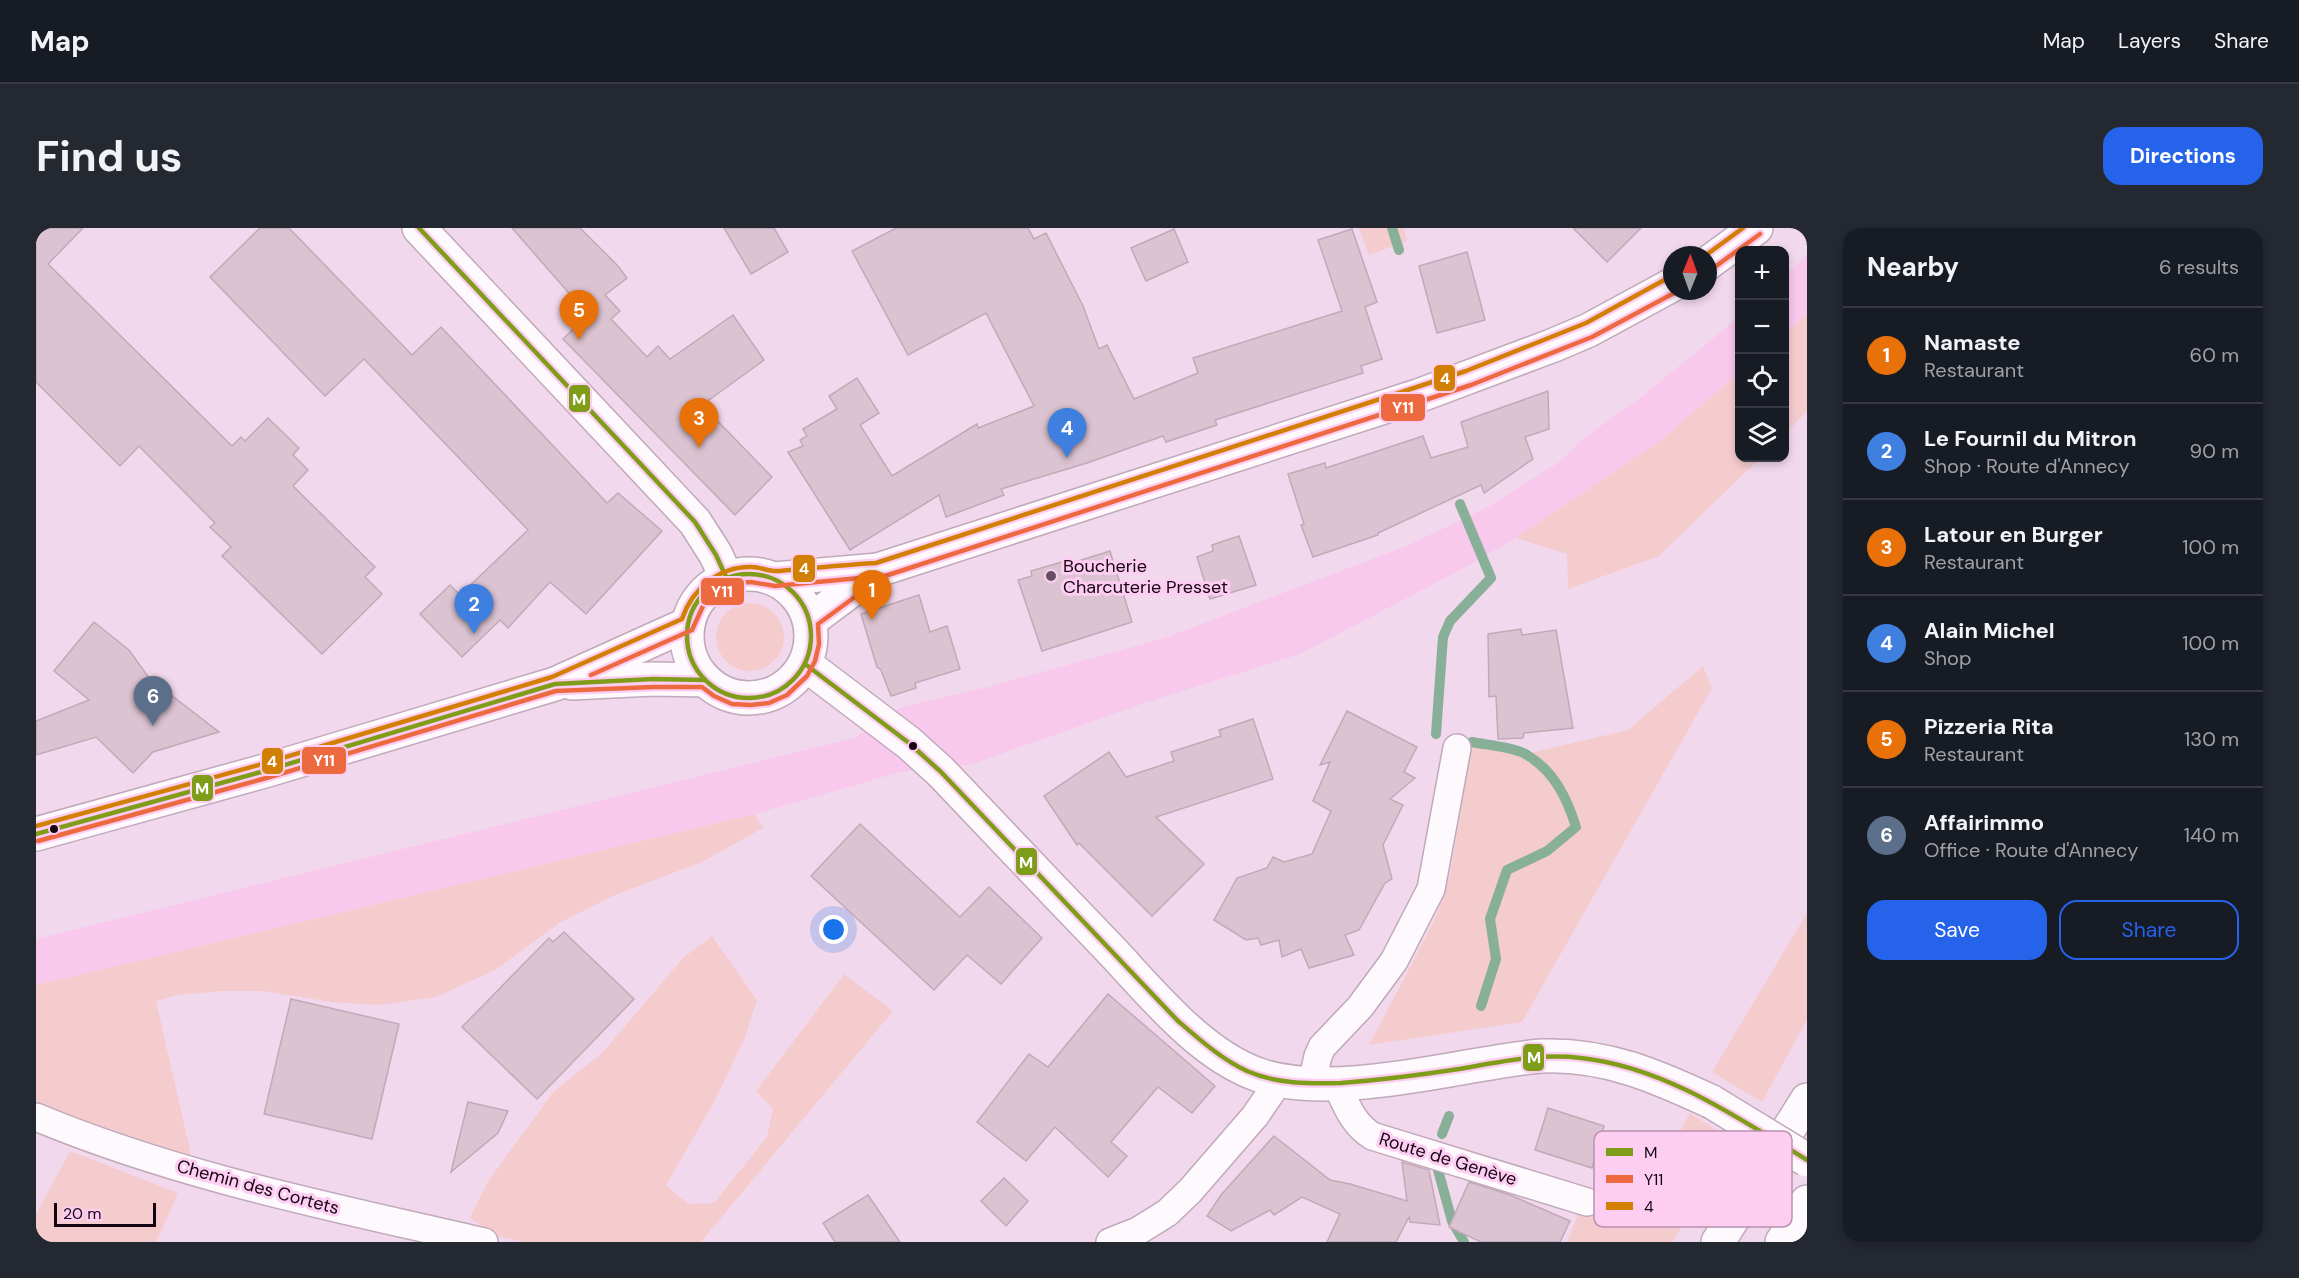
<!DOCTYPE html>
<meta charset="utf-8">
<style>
body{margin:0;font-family:"DM Sans",sans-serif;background:#242831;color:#f1f3f6}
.controls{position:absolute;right:18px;top:18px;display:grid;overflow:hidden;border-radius:12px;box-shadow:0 3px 9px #0003}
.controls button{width:54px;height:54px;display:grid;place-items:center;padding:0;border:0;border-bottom:2px solid #363941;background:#171b24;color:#f1f3f6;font:30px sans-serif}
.compass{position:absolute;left:1627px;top:18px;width:54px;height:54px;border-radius:50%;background:#171b24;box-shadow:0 3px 9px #0003;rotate:1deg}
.scale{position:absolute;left:18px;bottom:15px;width:102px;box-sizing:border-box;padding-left:6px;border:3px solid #170413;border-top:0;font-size:16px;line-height:21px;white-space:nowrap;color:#170413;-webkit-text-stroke:4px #fdcdf2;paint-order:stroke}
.you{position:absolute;left:798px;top:702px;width:21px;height:21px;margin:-15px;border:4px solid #fff;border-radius:50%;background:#1a73e8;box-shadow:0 0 0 9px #1a73e833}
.badge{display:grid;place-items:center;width:39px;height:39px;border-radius:50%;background:#2563eb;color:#fff;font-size:20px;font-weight:700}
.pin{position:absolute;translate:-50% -50px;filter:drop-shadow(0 2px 3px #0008)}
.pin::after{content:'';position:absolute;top:32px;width:21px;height:18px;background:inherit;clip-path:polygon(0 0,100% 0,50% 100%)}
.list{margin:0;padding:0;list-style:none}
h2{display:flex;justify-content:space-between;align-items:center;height:78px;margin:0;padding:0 24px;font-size:26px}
h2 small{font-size:20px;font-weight:400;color:#9ea1a6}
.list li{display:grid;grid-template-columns:39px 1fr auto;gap:18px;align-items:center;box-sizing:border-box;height:96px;padding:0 24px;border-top:2px solid #363941}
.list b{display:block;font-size:22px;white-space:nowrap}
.list p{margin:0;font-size:20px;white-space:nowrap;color:#9ea1a6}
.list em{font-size:20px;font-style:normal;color:#9ea1a6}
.actions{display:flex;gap:12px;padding:18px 24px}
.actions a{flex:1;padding:14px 0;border:2px solid #2563eb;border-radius:18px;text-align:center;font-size:21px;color:#2563eb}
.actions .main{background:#2563eb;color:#fff}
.icon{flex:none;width:33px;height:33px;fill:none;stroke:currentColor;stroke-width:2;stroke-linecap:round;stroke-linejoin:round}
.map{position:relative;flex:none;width:1771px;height:1014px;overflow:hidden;border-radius:18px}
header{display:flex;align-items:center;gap:36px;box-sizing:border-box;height:84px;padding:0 30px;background:#171b24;border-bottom:2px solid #363941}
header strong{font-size:28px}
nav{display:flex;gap:33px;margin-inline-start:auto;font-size:21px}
.intro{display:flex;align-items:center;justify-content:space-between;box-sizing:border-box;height:144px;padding:0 36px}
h1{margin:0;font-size:42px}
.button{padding:15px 27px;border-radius:18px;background:#2563eb;color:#fff;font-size:21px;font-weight:700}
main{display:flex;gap:36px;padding:0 36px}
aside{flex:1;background:#171b24;border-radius:18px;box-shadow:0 3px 9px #0003}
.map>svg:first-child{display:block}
</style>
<header>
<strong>Map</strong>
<nav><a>Map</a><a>Layers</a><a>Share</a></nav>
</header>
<div class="intro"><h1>Find us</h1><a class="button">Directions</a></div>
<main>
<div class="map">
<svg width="1771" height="1014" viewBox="0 0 1771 1014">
<rect width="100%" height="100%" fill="#f2d8ec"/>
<g fill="#f8c8ed">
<polygon points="1771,27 1771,86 1749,106 1748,48"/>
<polygon points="1703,89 1703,145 1625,212 1480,310 1424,342 1264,426 1108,475 942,534 930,537 864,544 719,586 0,757 0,711 819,510 863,480 952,459 1129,410 1373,317 1452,279 1528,231 1545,212 1602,172"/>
</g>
<g fill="#f5ccce">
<polygon points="1323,0 1368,0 1371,13 1333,27"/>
<polygon points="1771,86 1771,183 1749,206 1749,106"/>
<polygon points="1703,145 1704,230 1724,230 1623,328 1532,361 1531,326 1480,310 1625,212"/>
<circle cx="714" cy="409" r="34"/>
<polygon points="1667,438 1676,460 1486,794 1333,817 1397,695 1407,671 1414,647 1436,514 1490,526 1592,502"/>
<polygon points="719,586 727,600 666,634 579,667 523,695 461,741 400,769 342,777 295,774 227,763 186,763 142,767 120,773 157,935 59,903 0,875 0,757"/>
<polygon points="1771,685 1771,792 1726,874 1676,844"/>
<polygon points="676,708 721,772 708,812 677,876 630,957 652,976 678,975 731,909 737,881 720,863 808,746 857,783 665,1014 489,1014 464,1009 434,990 451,955 517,864 567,824 647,730"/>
<polygon points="1654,885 1700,915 1636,1014 1531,1014 1543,983 1603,979"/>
<polygon points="34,923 142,965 120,1014 0,1014 0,986"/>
</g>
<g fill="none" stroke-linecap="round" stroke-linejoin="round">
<g stroke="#88af97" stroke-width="10">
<polyline points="1356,0 1363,22"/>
<polyline points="1400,506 1407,409 1414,393 1455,350 1424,276"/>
<path d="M1436 514C1450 517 1479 519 1491 527 1518 543 1531 570 1540 599L1511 623 1471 642 1454 691 1460 731 1445 778"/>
<polyline points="1406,906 1413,888"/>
<polyline points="1402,942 1416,993 1428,1014"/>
</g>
</g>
<g fill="#dcc3d1" stroke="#c2a9b8" stroke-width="1.5">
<polygon points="0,0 47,0 12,36 196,218 205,209 209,213 232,190 263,220 257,227 272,242 257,258 339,339 329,349 346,366 286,426 186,328 195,319 174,299 179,295 103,218 84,238 0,154"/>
<polygon points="224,0 253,0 376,127 405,99 571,275 582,265 626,303 550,386 514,354 472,400 464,392 426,429 384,386 414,357 424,367 492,302 328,131 289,168 174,49"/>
<polygon points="476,0 544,0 582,38 591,50 569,67 584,83 575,91 611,129 622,118 634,131 697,87 728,132 666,177 736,249 699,287 527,111 552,87"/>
<polygon points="688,0 738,0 752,24 715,46"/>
<polygon points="860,0 992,0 998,11 1010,5 1047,78 1063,121 1071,117 1098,171 1162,145 1157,130 1306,83 1282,12 1316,1 1341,74 1329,79 1346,131 1325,138 1327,145 1179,192 1181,197 1130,214 1127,208 1051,235 965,261 968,267 910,289 903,267 814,322 752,224 767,218 764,212 771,208 767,201 801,181 793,168 821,150 843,185 824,197 856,248 941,196 942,200 998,178 950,85 872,127 816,23"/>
<polygon points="1537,0 1605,0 1571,34"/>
<polygon points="1138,1 1152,34 1110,53 1095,20"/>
<polygon points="1431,24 1449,92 1401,105 1383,38"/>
<polygon points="1512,163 1513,201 1489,209 1497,231 1448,265 1445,257 1342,305 1342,307 1277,329 1265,297 1268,296 1252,246 1289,235 1290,240 1387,208 1395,230 1432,219 1425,194"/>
<polygon points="1203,308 1220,357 1174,371 1161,329 1177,323 1176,317"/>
<polygon points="1074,323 1096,394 1006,423 982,352 996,348 995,343 1029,333 1030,337"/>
<polygon points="883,367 894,404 911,398 924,441 879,455 880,460 855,468 845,442 841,439 825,386"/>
<polygon points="58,394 93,422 113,450 183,504 117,524 97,545 60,509 0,527 0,493 53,472 18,443"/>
<polygon points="1485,401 1486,407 1520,402 1537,500 1488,505 1487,510 1462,511 1460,468 1453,469 1452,406"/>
<polygon points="1311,483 1381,519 1368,544 1379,550 1354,571 1367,577 1347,617 1356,651 1349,655 1323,702 1309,707 1318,727 1273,740 1265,721 1246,729 1243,712 1225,717 1222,710 1210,712 1178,692 1201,650 1231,640 1237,629 1248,634 1276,626 1295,583 1277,573 1294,534 1284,537"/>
<polygon points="1217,491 1237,551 1120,589 1168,636 1116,688 1043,615 1041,617 1008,568 1073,524 1090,549 1138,533 1135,524 1185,508 1183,502"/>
<polygon points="824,596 924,689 953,659 1006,710 965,756 931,727 898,762 775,648"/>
<polygon points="528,704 598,771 501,871 426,799 513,710 517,714"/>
<polygon points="1072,766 1179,858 1156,885 1122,859 1075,914 1091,928 1072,949 1019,899 990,933 941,894 993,826 1012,839"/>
<polygon points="255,771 363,796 336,911 228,886"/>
<polygon points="432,874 472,883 462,905 415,944"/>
<polygon points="1512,880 1568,898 1556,940 1499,922"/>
<polygon points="1238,908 1294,952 1314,956 1371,973 1366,934 1393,942 1404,997 1374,994 1373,989 1360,1014 1291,1014 1304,986 1266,969 1238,987 1234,982 1195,1003 1171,988 1185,967"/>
<polygon points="968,950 992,973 970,998 945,973"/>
<polygon points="1433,954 1474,967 1534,993 1524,1014 1445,1014 1413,999"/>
<polygon points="832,967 864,1014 799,1014 787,995"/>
</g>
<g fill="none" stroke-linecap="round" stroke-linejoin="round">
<g stroke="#bfa9ba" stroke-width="30">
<g id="minor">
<polyline points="1276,855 1282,828 1286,819 1324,779 1358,733 1395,661 1421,520"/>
<path d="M1300 855C1310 876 1316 895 1336 908L1551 974"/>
<path d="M0 889C144 949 297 979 448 1014"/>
<polyline points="1074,1014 1102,1003 1131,985 1154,963 1219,888 1243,853"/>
</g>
</g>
<g stroke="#bfa9ba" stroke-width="36">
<path id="tertiary" d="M769 436 873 515 905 544C961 603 1016 661 1072 719 1114 763 1164 827 1223 847 1285 868 1383 847 1448 836 1467 833 1487 829 1507 828 1570 826 1620 848 1676 874"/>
</g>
<g stroke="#bfa9ba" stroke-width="36">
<polyline id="secondary" points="383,0 659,294 680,327 691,351"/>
</g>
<g stroke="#bfa9ba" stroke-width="36">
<g id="primary">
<polyline points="1672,35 1720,0"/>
<circle cx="713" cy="408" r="62"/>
<polyline points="738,351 842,342 1382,168 1518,117 1553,102 1636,57"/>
<polyline points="774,393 842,342"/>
<polyline points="536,455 617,451 669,452"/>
<polyline points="0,606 232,542 519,456 652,396"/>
</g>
</g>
<g stroke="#bfa9ba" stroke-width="36">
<g id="motorway">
<polyline points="1682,1014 1771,872"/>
<polyline points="1746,1014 1771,974"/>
</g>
</g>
<use href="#minor" stroke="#fdf9fc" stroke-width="27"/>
<use href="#tertiary" stroke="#fdf9fc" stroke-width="33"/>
<use href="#secondary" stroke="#fdf9fc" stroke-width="33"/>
<use href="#primary" stroke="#fdf9fc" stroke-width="33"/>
<use href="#motorway" stroke="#fdf9fc" stroke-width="33"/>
<g stroke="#bfa9ba" stroke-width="36" stroke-linecap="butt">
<polyline id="tertiary-bridge" points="1676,874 1771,932"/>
</g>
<use href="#tertiary-bridge" stroke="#fdf9fc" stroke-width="33"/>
<g stroke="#fdcdf2" stroke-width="9">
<g id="bus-1">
<polyline points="383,0 659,294 680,327 691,351"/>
<circle cx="713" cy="408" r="62"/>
<path d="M769 436 873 515 905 544 1141 792C1163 811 1185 831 1211 843 1240 856 1274 856 1305 855 1344 852 1384 847 1423 841 1464 834 1503 825 1545 830 1628 839 1701 889 1771 932"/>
<polyline points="0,606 232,542 519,456 617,451 669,452"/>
</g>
</g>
<g stroke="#fdcdf2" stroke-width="9">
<g id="bus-2">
<polyline points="1676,41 1724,6"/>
<polyline points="555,447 656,402 667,378 676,369 701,355 715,354 739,358 845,348"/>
<polyline points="2,613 234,549 520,463 617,459 666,459 678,468 696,476 715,477 733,475 751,467 771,448 779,433 783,416 782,396 846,349 1435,157 1556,109 1640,64"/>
</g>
</g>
<g stroke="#fdcdf2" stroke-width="9">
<g id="bus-3">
<polyline points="1670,27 1707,0"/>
<path d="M0 598 230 535 516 449 646 391C656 361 683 338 716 339 725 339 733 344 743 343 775 340 808 337 840 335L1430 143 1550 95 1632 50"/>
</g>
</g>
<use href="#bus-1" stroke="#809d1a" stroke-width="4.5"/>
<use href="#bus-2" stroke="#ed6a41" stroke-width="4.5"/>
<use href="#bus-3" stroke="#d28003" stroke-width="4.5"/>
</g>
<circle fill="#644e5f" stroke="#fdcdf2" stroke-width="2" cx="1015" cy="348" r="6"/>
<g fill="#170413" stroke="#fdcdf2" stroke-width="2">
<circle cx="877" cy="518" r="5"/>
<circle cx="18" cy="601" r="5"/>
</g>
<g text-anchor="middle" stroke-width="6" stroke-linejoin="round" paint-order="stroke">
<g font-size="18" fill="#170413" stroke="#fdcdf2" text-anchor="start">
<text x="1027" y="344">Boucherie<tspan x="1027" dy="21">Charcuterie Presset</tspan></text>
</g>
<g font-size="18" fill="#170413" stroke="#fdcdf2">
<text transform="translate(1412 931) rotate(17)" y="6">Route de Genève</text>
<text transform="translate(222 959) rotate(15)" y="6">Chemin des Cortets</text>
</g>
</g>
<rect x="1558" y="903" width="198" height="96" rx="9" fill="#fdcdf2" stroke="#b891af" stroke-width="1.5"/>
<rect x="1570" y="920" width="27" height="8" fill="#809d1a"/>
<rect x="1570" y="947" width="27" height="8" fill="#ed6a41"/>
<rect x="1570" y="974" width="27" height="8" fill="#d28003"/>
<g font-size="16" fill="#170413">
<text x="1608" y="930">M</text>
<text x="1608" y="957">Y11</text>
<text x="1608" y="984">4</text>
</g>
<g stroke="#fdcdf2" stroke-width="2">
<rect x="1397" y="136" width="23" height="28" rx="6" fill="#d28003"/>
<rect x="532" y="156" width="23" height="29" rx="6" fill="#809d1a"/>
<rect x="1344" y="165" width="46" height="29" rx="6" fill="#ed6a41"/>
<rect x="756" y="326" width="24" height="29" rx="6" fill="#d28003"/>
<rect x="664" y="349" width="45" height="29" rx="6" fill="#ed6a41"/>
<rect x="265" y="518" width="46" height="29" rx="6" fill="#ed6a41"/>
<rect x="225" y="519" width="23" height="28" rx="6" fill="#d28003"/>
<rect x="155" y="546" width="23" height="28" rx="6" fill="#809d1a"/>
<rect x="979" y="619" width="23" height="29" rx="6" fill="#809d1a"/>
<rect x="1486" y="815" width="23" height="29" rx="6" fill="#809d1a"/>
</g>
<g font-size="16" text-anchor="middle" font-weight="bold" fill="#fff">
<text x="1409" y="156">4</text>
<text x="543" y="177">M</text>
<text x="1367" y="185">Y11</text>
<text x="768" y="346">4</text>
<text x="686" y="369">Y11</text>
<text x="288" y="538">Y11</text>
<text x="236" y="539">4</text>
<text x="166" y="566">M</text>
<text x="990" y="640">M</text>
<text x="1498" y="835">M</text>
</g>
</svg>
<div class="controls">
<button>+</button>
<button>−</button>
<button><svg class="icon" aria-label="locate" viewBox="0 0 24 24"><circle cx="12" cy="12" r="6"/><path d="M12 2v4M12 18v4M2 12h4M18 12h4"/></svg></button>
<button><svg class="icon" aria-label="layers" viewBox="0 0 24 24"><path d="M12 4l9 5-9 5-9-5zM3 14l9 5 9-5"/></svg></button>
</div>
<svg class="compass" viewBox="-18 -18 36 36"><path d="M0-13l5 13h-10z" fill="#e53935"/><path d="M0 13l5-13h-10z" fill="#9ea1a6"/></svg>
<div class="scale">20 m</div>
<div class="you"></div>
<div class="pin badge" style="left:836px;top:392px;background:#e8710a">1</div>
<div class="pin badge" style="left:438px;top:406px;background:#3f7fe0">2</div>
<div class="pin badge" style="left:663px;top:220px;background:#e8710a">3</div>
<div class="pin badge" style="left:1031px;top:230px;background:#3f7fe0">4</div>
<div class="pin badge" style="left:543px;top:112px;background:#e8710a">5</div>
<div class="pin badge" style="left:117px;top:498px;background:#5c6f8a">6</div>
</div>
<aside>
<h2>Nearby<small>6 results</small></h2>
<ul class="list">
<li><span class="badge" style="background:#e8710a">1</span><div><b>Namaste</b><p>Restaurant</p></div><em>60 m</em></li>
<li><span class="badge" style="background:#3f7fe0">2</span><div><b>Le Fournil du Mitron</b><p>Shop · Route d'Annecy</p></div><em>90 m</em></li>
<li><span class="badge" style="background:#e8710a">3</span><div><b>Latour en Burger</b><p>Restaurant</p></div><em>100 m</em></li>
<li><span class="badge" style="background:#3f7fe0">4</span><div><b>Alain Michel</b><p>Shop</p></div><em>100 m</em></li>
<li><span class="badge" style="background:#e8710a">5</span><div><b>Pizzeria Rita</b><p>Restaurant</p></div><em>130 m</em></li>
<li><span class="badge" style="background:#5c6f8a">6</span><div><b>Affairimmo</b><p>Office · Route d'Annecy</p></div><em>140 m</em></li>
</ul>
<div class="actions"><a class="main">Save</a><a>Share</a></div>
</aside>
</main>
